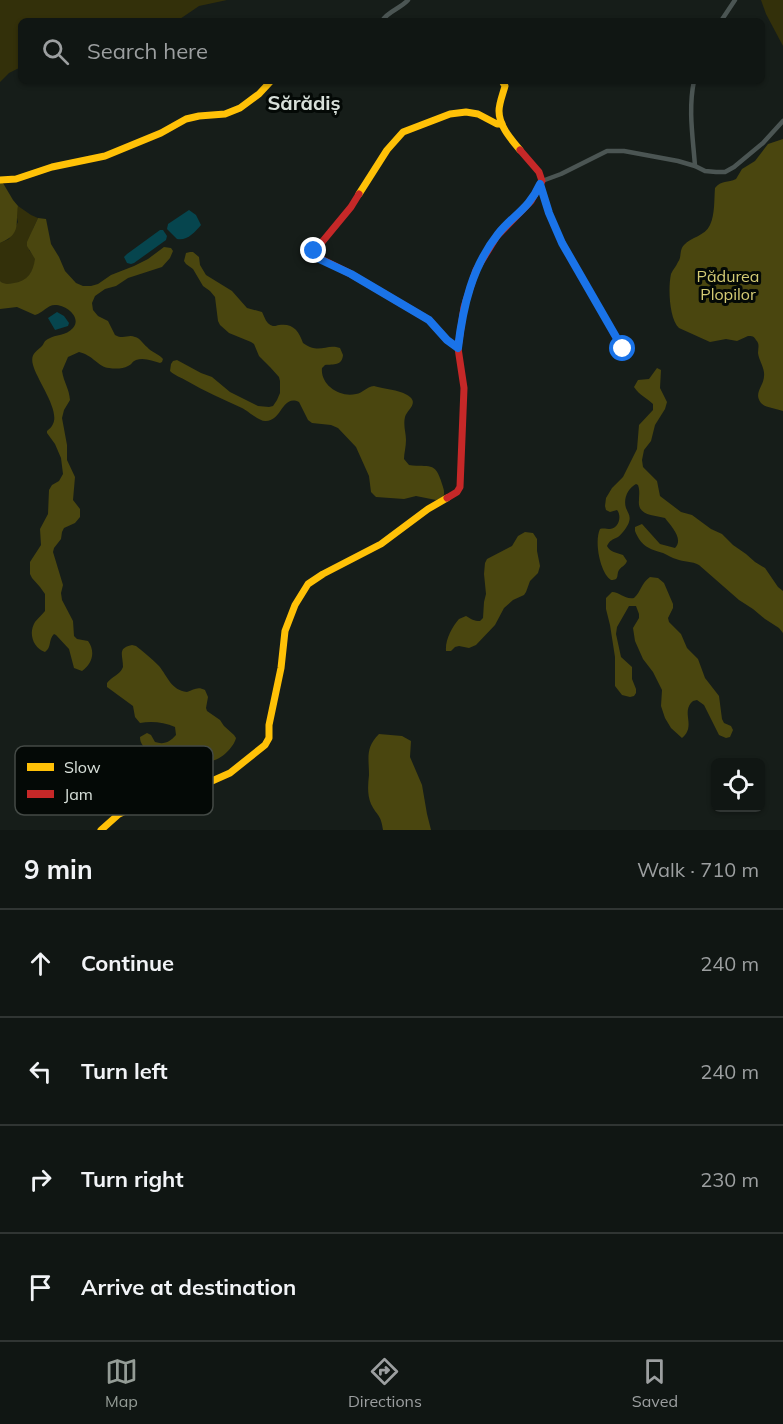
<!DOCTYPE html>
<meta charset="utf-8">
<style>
body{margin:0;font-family:Mulish,sans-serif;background:#1e2321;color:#f1f3f6}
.controls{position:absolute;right:18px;bottom:18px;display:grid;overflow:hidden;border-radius:9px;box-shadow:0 2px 4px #0004}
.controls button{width:54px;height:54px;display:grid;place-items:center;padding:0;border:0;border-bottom:2px solid #303533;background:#101613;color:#f1f3f6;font:30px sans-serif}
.stop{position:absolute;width:18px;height:18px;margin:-14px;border:4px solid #1a73e8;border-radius:50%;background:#fff}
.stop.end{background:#1a73e8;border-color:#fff;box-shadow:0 2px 6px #0008}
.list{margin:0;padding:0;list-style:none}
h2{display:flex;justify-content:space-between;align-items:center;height:78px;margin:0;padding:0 24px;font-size:26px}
h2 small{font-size:20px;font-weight:400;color:#9c9fa0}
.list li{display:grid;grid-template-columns:39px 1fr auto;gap:18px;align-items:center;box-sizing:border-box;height:108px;padding:0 24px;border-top:2px solid #303533}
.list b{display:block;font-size:22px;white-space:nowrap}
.list em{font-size:20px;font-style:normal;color:#9c9fa0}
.icon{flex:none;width:33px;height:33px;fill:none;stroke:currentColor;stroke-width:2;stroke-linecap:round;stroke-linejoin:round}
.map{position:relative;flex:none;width:783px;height:830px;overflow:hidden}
.search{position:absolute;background:#101613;box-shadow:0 2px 4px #0004;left:18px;right:18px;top:18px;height:66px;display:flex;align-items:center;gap:15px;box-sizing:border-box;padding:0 21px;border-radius:9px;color:#9c9fa0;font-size:22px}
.sheet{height:510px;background:#101613}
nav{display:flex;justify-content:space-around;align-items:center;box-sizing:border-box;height:84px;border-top:2px solid #303533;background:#101613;font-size:16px;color:#9c9fa0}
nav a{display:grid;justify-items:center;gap:3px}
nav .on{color:#949c96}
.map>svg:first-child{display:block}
</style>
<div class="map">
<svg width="783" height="830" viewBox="0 0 783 830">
<rect width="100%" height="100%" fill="#161d19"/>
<g fill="#33300a">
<polygon points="0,0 227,0 199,6 177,21 21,21 21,67 9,73 0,82"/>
<polygon points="761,0 783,0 783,46 766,14"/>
<polygon points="18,206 31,215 38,218 33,229 29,250 36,259 34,267 29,276 23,282 8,284 4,284 0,281 0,243 9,239 18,222 16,214"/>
</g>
<g fill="#4a460f">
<path d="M783 139V411C776 408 766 408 761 403 753 393 764 386 764 376 765 368 759 361 758 353 758 348 760 344 756 340 754 336 752 336 748 336L737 341 726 339 710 342 679 328C669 319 668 287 671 274 673 269 676 267 678 262 682 257 679 250 684 245 691 237 705 236 710 225 715 214 714 200 715 188 721 180 728 183 736 179L742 169 755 161 768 144Z"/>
<path d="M0 178 13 200 18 206C15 224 22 234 0 243Z"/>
<path d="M38 218 46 219 51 244 59 257 65 271 76 283 83 286H91L98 284 111 275 134 266 148 259 164 247 171 248 173 251 170 258 162 267 128 278 116 286 105 289 95 296 92 303 93 310 98 316 108 321 115 335C124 340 128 334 135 337 140 338 143 344 147 347 152 353 158 353 163 359L162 362 160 363C153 361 144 357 136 360 130 363 134 363 128 366 123 369 115 369 109 368 98 367 93 355 79 352L68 357 62 371C64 383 69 388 70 400L64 410 62 418 67 445V460L75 477 73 500 80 509V517L75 523 64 528 62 532 61 539 54 548 53 552 63 585 61 593 62 600 73 621 74 636 77 639 88 641C96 652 92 664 82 671L74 668 69 649 56 635 54 634C48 640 52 647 45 652 33 648 28 633 35 622 38 618 42 615 45 611V594L40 587 32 578 30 574V562L41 545 40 529 48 514 49 490 52 485 59 481 63 474 61 458 55 444 47 433V431C49 429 52 427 53 424 60 410 37 380 33 365 30 354 36 352 42 346 45 342 44 341 48 339 56 334 66 336 73 328 82 317 66 305 55 305 47 305 43 313 35 315L17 307 0 309V281C5 285 8 284 14 283 28 281 33 272 35 259L27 246V242Z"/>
<path d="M190 252H193L199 257 200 265 206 275 232 291 247 308 262 312C264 316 266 322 269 324 273 327 275 326 279 325 293 323 299 331 303 343 320 355 326 343 340 348L343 355C342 366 334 364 325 365L322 368C320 385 340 398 356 394 363 393 366 387 374 386 383 389 403 390 410 397 418 404 407 410 405 417 403 425 406 433 406 440 406 447 404 453 404 459L409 465C429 468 435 460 442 484 444 490 445 492 443 498L436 500 416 496 404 499 376 497 371 492 369 476 356 447 338 428 331 425 312 423 308 420 299 402C282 394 282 421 266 421 260 422 248 411 242 408 223 399 204 391 187 381 181 377 175 376 170 371L171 364 173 361 177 360 201 373 212 377 230 392 258 406 269 407 273 406 277 400 280 393V381L279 377 270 367 259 356 254 344 251 342 229 333 220 325 218 321 215 297 210 291 203 286 193 269 186 264 184 261 186 253Z"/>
<path d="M657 368 661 370 660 388 667 402 665 409 655 425 651 441 644 450 642 460 643 467 657 481 660 496 681 512 692 515 711 529 722 534 733 545 746 554 755 562 765 568 778 587 783 591V633L779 628 765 619 753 609 739 600 699 565C692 561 684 562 676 559 672 558 668 555 663 553 649 549 641 546 635 531V527L642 524 660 544 675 548C684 539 671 526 665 518 654 515 637 516 639 500 639 494 640 491 638 485L636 484C628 488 623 499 626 508 628 513 631 516 629 522 628 526 622 534 618 537 612 540 610 540 607 546 610 552 617 553 623 555L627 561C625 566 622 566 619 570 616 575 620 580 611 580 600 573 594 541 600 529 603 528 607 529 610 529 619 528 622 516 617 510L610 512 606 510 605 506 606 498 612 488 623 477 637 449 639 425 653 410V404C646 397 640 396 634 387L638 380 649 379Z"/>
<path d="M525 532 533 533 537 539V551L540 566 538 573 530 581 526 592 524 595 513 600 504 608 495 625 476 645 469 648 459 646 455 647 451 651H446C445 640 452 627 459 619L466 616C471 619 474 621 480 621L483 618 484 602 486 594 484 574 485 563 487 559 512 546 518 536Z"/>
<path d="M650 577 658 578 664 583 673 604V608L668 618 669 622 681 634 687 648 698 659 705 678 719 696 722 719 724 723 731 726 733 730 730 737 726 738 719 735 704 705 697 700 693 701C680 712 697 726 682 738L671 728 665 718 661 706 662 690 653 672 643 659 635 641 633 628 639 618V614L636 606H629L617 627 616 634 621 657 632 667V679L636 689V693L634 696 630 697 622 695 615 686V657L610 625 606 609V598L612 592C620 592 625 600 634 598 641 592 641 583 650 577Z"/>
<path d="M132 645 136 646C144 652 152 659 159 666 168 677 171 690 187 692 194 690 197 686 205 690L208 697 206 708 207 711 220 720 224 726 234 735 236 738C234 747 221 760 211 761 199 762 194 756 181 763L178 769 179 781 175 786 159 789 155 788 152 781 150 769 144 765 137 767 136 771 139 778 138 781 135 783C127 781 115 777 113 768L121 760C128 760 147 764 145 751 144 744 140 745 140 737L147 733 151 735 155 742C164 745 170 742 176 735L175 727C164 722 151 721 140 723L135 717 133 706 107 687V683C112 676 120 675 123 667 123 655 117 648 132 645Z"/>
<path d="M379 734 402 736 411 741 410 757 422 785 427 814 431 830H383C381 814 377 816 371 804 367 794 368 785 369 775 369 758 365 748 379 734Z"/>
</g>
<g fill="#06454e">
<path d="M189 210 196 215 201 225C194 233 187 241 177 239L167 229 168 224Z"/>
<polygon points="160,230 163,230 167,236 166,240 134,263 131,264 127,263 124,257 127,254"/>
<polygon points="57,312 64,316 69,323 68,326 55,330 48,318"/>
</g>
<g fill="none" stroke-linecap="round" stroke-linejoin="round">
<g stroke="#4b5553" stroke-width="4.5">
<path d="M382 21C388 11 400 9 408 0"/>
<polyline points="721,21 735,0"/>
<path d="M694 81C688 109 693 138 695 166"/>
<polyline points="542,181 561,174 607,151 624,151 678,161 695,166 705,171 716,172 725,172 734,167 763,143 783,121"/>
<polyline points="540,184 549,213 562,243 623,349"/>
</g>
<g stroke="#ffc107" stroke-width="7">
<path d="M502 81 505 86C503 94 499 103 499 111 499 126 511 139 520 150"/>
<polyline points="0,180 16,179 52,167 105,156 161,133 186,119 199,116 225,114 240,108 259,94 271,81"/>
<polyline points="359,194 387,150 403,132 450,114 466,112 478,114 497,124 502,124"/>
<polyline points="101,830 119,814 154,797 182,788 212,781 230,773 265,745 269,738 269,725 281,668 285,631 295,605 308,584 323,574 381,544 428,509 447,498"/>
</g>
<g stroke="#c62828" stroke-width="7">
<polyline points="359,194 351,207 313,253 313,255 351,274 429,320 447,340 458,348"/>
<polyline points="447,498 457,492 460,487 464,388 458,348 464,307 476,270 497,236 531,201 542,181 539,172 520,150"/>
</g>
</g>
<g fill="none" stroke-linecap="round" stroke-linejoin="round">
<path stroke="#1a73e8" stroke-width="8" d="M314 251 313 255 317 258 351 274 429 320 447 340 458 348C463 306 472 267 498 234 513 215 529 209 540 184L549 213 562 243 623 349"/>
</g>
<g text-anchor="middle" stroke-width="6" stroke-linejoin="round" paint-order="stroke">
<g font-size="16" fill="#d5cc75" stroke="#040906">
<text x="728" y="282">Pădurea<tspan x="728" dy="18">Plopilor</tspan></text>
</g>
<g font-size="20" font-weight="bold" fill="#d8e0da" stroke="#040906">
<text x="304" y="110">Sărădiș</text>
</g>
</g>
<rect x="15" y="746" width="198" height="69" rx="9" fill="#040906" stroke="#444a46" stroke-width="1.5"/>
<rect x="27" y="763" width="27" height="8" fill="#ffc107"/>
<rect x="27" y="790" width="27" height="8" fill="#c62828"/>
<g font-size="16" fill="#d8e0da">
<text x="64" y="773">Slow</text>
<text x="64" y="800">Jam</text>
</g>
</svg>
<div class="controls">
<button><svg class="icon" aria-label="locate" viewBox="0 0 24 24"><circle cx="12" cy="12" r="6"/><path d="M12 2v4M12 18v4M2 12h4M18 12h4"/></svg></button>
</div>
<div class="stop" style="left:623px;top:349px"></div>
<div class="stop end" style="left:314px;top:251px"></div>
<div class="search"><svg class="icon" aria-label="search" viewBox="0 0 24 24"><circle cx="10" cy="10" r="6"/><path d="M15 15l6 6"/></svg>Search here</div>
</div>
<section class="sheet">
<h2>9 min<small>Walk · 710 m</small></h2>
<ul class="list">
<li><svg class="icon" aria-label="ahead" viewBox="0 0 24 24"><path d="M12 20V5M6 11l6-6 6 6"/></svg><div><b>Continue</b></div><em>240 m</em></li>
<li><svg class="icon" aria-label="left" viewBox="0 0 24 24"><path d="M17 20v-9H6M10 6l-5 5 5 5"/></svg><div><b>Turn left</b></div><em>240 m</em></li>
<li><svg class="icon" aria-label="right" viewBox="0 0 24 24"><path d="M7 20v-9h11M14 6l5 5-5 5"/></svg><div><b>Turn right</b></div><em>230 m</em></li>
<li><svg class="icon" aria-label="arrive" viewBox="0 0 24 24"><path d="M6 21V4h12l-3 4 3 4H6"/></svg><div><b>Arrive at destination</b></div></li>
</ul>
</section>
<nav>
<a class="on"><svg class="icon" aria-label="map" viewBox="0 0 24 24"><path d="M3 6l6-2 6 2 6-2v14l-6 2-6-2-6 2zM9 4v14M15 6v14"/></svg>Map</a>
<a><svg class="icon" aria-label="directions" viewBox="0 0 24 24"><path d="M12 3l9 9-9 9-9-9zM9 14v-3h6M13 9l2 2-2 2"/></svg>Directions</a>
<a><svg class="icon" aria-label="saved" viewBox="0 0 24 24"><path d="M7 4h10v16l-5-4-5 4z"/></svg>Saved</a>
</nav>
